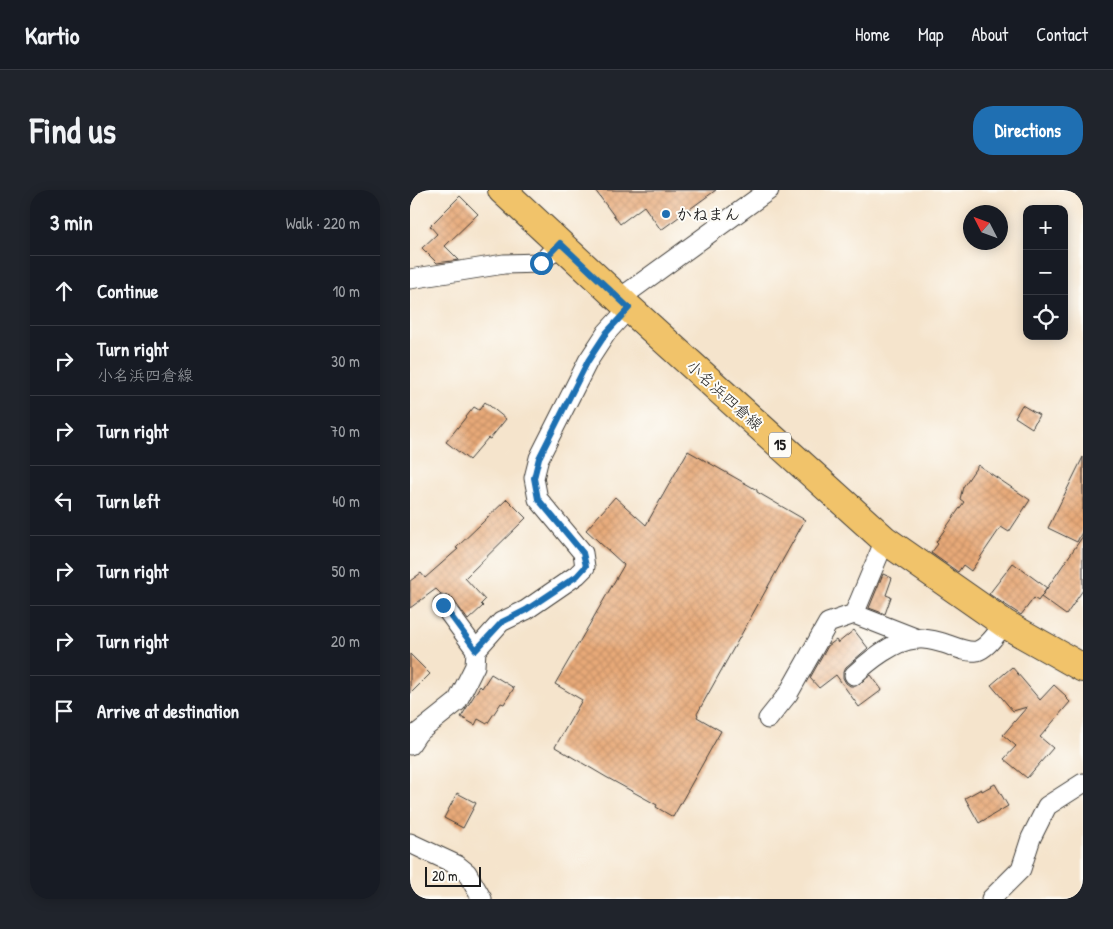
<!DOCTYPE html>
<meta charset="utf-8">
<style>
body{margin:0;font-family:"Patrick Hand","Klee One",sans-serif;background:#20242c;color:#f1f3f6}
.controls{position:absolute;right:15px;top:15px;display:grid;overflow:hidden;border-radius:10px;box-shadow:0 2px 12px #0003}
.controls button{width:45px;height:45px;display:grid;place-items:center;padding:0;border:0;border-bottom:1px solid #363941;background:#171b24;color:#f1f3f6;font:25px sans-serif}
.compass{position:absolute;left:553px;top:15px;width:45px;height:45px;border-radius:50%;background:#171b24;box-shadow:0 2px 12px #0003;rotate:312deg}
.scale{position:absolute;left:15px;bottom:12px;width:56px;box-sizing:border-box;padding-left:5px;border:2px solid #1c1c1c;border-top:0;font-size:14px;line-height:18px;white-space:nowrap;color:#1c1c1c;-webkit-text-stroke:4px #fdfcf7;paint-order:stroke}
.stop{position:absolute;width:15px;height:15px;margin:-11px;border:4px solid #1f6fb2;border-radius:50%;background:#fff}
.stop.end{background:#1f6fb2;border-color:#fff;box-shadow:0 1px 5px #0008}
.list{margin:0;padding:0;list-style:none}
h2{display:flex;justify-content:space-between;align-items:center;height:65px;margin:0;padding:0 20px;font-size:21px}
h2 small{font-size:16px;font-weight:400;color:#9ea1a6}
.list li{display:grid;grid-template-columns:32px 1fr auto;gap:15px;align-items:center;box-sizing:border-box;height:70px;padding:0 20px;border-top:1px solid #363941}
.list b{display:block;font-size:19px;white-space:nowrap}
.list p{margin:0;font-size:16px;white-space:nowrap;color:#9ea1a6}
.list em{font-size:16px;font-style:normal;color:#9ea1a6}
.icon{flex:none;width:28px;height:28px;fill:none;stroke:currentColor;stroke-width:2;stroke-linecap:round;stroke-linejoin:round}
.map{position:relative;flex:none;width:673px;height:709px;overflow:hidden;border-radius:20px}
header{display:flex;align-items:center;gap:30px;box-sizing:border-box;height:70px;padding:0 25px;background:#171b24;border-bottom:1px solid #363941}
header strong{font-size:24px}
nav{display:flex;gap:28px;margin-inline-start:auto;font-size:18px}
.intro{display:flex;align-items:center;justify-content:space-between;box-sizing:border-box;height:120px;padding:0 30px}
h1{margin:0;font-size:35px}
.button{padding:12px 22px;border-radius:20px;background:#1f6fb2;color:#fff;font-size:18px;font-weight:700}
main{display:flex;gap:30px;padding:0 30px}
aside{flex:1;background:#171b24;border-radius:20px;box-shadow:0 2px 12px #0003}
.map>svg:first-child{display:block}
</style>
<header>
<strong>Kartio</strong>
<nav><a>Home</a><a>Map</a><a>About</a><a>Contact</a></nav>
</header>
<div class="intro"><h1>Find us</h1><a class="button">Directions</a></div>
<main>
<aside>
<h2>3 min<small>Walk · 220 m</small></h2>
<ul class="list">
<li><svg class="icon" aria-label="ahead" viewBox="0 0 24 24"><path d="M12 20V5M6 11l6-6 6 6"/></svg><div><b>Continue</b></div><em>10 m</em></li>
<li><svg class="icon" aria-label="right" viewBox="0 0 24 24"><path d="M7 20v-9h11M14 6l5 5-5 5"/></svg><div><b>Turn right</b><p>小名浜四倉線</p></div><em>30 m</em></li>
<li><svg class="icon" aria-label="right" viewBox="0 0 24 24"><path d="M7 20v-9h11M14 6l5 5-5 5"/></svg><div><b>Turn right</b></div><em>70 m</em></li>
<li><svg class="icon" aria-label="left" viewBox="0 0 24 24"><path d="M17 20v-9H6M10 6l-5 5 5 5"/></svg><div><b>Turn left</b></div><em>40 m</em></li>
<li><svg class="icon" aria-label="right" viewBox="0 0 24 24"><path d="M7 20v-9h11M14 6l5 5-5 5"/></svg><div><b>Turn right</b></div><em>50 m</em></li>
<li><svg class="icon" aria-label="right" viewBox="0 0 24 24"><path d="M7 20v-9h11M14 6l5 5-5 5"/></svg><div><b>Turn right</b></div><em>20 m</em></li>
<li><svg class="icon" aria-label="arrive" viewBox="0 0 24 24"><path d="M6 21V4h12l-3 4 3 4H6"/></svg><div><b>Arrive at destination</b></div></li>
</ul>
</aside>
<div class="map">
<svg width="673" height="709" viewBox="0 0 673 709">
<defs>
<pattern id="building-cross-hatch" width="8" height="8" patternUnits="userSpaceOnUse" patternTransform="scale(1.25)"><rect width="8" height="8" fill="#e7a978"/><path d="M0 0l8 8M0 8l8-8" fill="none" stroke="#c69167"/></pattern>
</defs>
<rect width="100%" height="100%" fill="#fdfcf7"/>
<filter id="ink" filterUnits="userSpaceOnUse"><feTurbulence type="fractalNoise" baseFrequency=".02" numOctaves="2"/><feDisplacementMap in="SourceGraphic" scale="10" xChannelSelector="R" yChannelSelector="G"/><feConvolveMatrix kernelMatrix="1 2 1 2 8 2 1 2 1" color-interpolation-filters="sRGB"/></filter>
<filter id="wash" filterUnits="userSpaceOnUse"><feTurbulence type="fractalNoise" baseFrequency=".0096" numOctaves="4" result="noise"/><feDisplacementMap in="SourceGraphic" scale="20" xChannelSelector="R" yChannelSelector="G"/><feGaussianBlur stdDeviation="1.12" result="paint"/><feColorMatrix in="noise" values="0 0 0 0 0 0 0 0 0 0 0 0 0 0 0 0 0 1.4 0 .05"/><feComposite in="paint" operator="in"/></filter>
<g filter="url(#wash)">
<rect width="100%" height="100%" fill="#f5e4cc"/>
<g id="blocks">
<g fill="url(#building-cross-hatch)">
<polygon points="185,0 306,0 251,40 234,16 210,34"/>
<polygon points="50,6 68,24 35,56 49,70 27,73 12,58 27,44 20,36"/>
<polygon points="75,212 96,229 80,249 78,248 59,270 36,252 64,217 69,220"/>
<polygon points="612,215 629,225 622,238 605,227"/>
<polygon points="278,261 347,300 347,302 395,330 287,524 288,525 287,527 311,541 263,627 246,617 247,615 196,587 145,557 172,510 145,494 214,375 176,340 205,307 236,335"/>
<polygon points="673,267 673,340 667,352 638,338"/>
<polygon points="568,275 620,310 599,342 591,337 561,381 553,375 548,382 521,363 528,354 526,352 554,312 550,309 553,297"/>
<polygon points="97,309 116,328 55,388 75,410 71,414 73,416 58,430 42,408 37,405 31,404 26,399 0,418 0,391 11,383 15,388 48,359 46,358"/>
<polygon points="673,346 673,400 656,425 631,407"/>
<polygon points="603,373 637,398 628,411 624,408 611,425 579,404"/>
<polygon points="473,384 482,388 476,405 481,407 475,424 459,418"/>
<polygon points="444,440 458,458 436,477 433,482 433,488 436,493 440,496 446,496 461,485 472,500 449,517 426,485 409,498 400,488 418,456 426,450 428,453"/>
<polygon points="0,464 20,484 0,504"/>
<polygon points="602,477 630,510 644,495 656,506 655,507 660,512 630,547 643,558 617,588 594,569 606,556 593,545 617,517 603,521 581,495"/>
<polygon points="81,484 104,498 94,514 91,513 77,534 68,529 65,535 51,527 70,496 72,498"/>
<polygon points="585,594 598,616 569,633 555,608 571,599 572,601"/>
<polygon points="47,603 66,613 53,638 34,628"/>
</g>
</g>
</g>
<g filter="url(#ink)">
<use href="#blocks" fill-opacity="0" stroke="#3d3a36" stroke-width="1"/>
<g fill="none" stroke-linecap="round" stroke-linejoin="round">
<g stroke="#3d3a36" stroke-width="21">
<g id="street">
<polyline points="0,89 94,74 131,73 150,53"/>
<polyline points="209,109 359,0"/>
<polyline points="33,415 66,460"/>
<polyline points="444,424 508,449"/>
<path d="M444 485C459 471 485 450 506 449 515 448 525 451 533 453 543 456 556 463 567 461 578 458 587 442 595 434"/>
<polyline points="358,529 378,504 418,433 444,424 475,350"/>
<polyline points="0,555 8,543 47,512 65,476 66,460 91,432 116,420 167,385 175,377 173,363 128,309 124,288 129,268 178,171 197,142 219,118"/>
<polyline points="0,653 47,675 57,683 72,709"/>
<polyline points="581,709 611,679 621,648 637,616 673,593"/>
</g>
</g>
<g stroke="#3d3a36" stroke-width="30">
<polyline id="primary" points="92,0 219,118 475,350 595,434 673,478"/>
</g>
<use href="#street" stroke="#fff" stroke-width="19"/>
<use href="#primary" stroke="#f1c36a" stroke-width="28"/>
</g>
</g>
<g fill="none" stroke-linecap="round" stroke-linejoin="round" filter="url(#ink)">
<polyline stroke="#1f6fb2" stroke-width="6" points="33,415 66,460 92,432 116,420 167,386 176,376 173,363 128,309 124,288 129,268 178,171 197,142 219,118 150,53 131,73"/>
</g>
<circle fill="#1f6fb2" stroke="#fdfcf7" stroke-width="2" cx="256" cy="24" r="5"/>
<g text-anchor="middle" stroke-width="4" stroke-linejoin="round" paint-order="stroke">
<rect fill="#fdfcf7" stroke="#605f5e" stroke-width="1" x="359" y="242.5" width="22" height="25" rx="4"/>
<g font-size="15" font-weight="bold" fill="#1c1c1c">
<text x="370" y="260">15</text>
</g>
<g font-size="16" font-weight="bold" fill="#1c1c1c" stroke="#fdfcf7" text-anchor="start">
<text x="266" y="30">かねまん</text>
</g>
<g font-size="16" fill="#1c1c1c" stroke="#fdfcf7">
<text transform="translate(315 205) rotate(42)" y="6">小名浜四倉線</text>
</g>
</g>
</svg>
<div class="controls">
<button>+</button>
<button>−</button>
<button><svg class="icon" aria-label="locate" viewBox="0 0 24 24"><circle cx="12" cy="12" r="6"/><path d="M12 2v4M12 18v4M2 12h4M18 12h4"/></svg></button>
</div>
<svg class="compass" viewBox="-18 -18 36 36"><path d="M0-13l5 13h-10z" fill="#e53935"/><path d="M0 13l5-13h-10z" fill="#9ea1a6"/></svg>
<div class="scale">20 m</div>
<div class="stop" style="left:131px;top:73px"></div>
<div class="stop end" style="left:33px;top:415px"></div>
</div>
</main>
